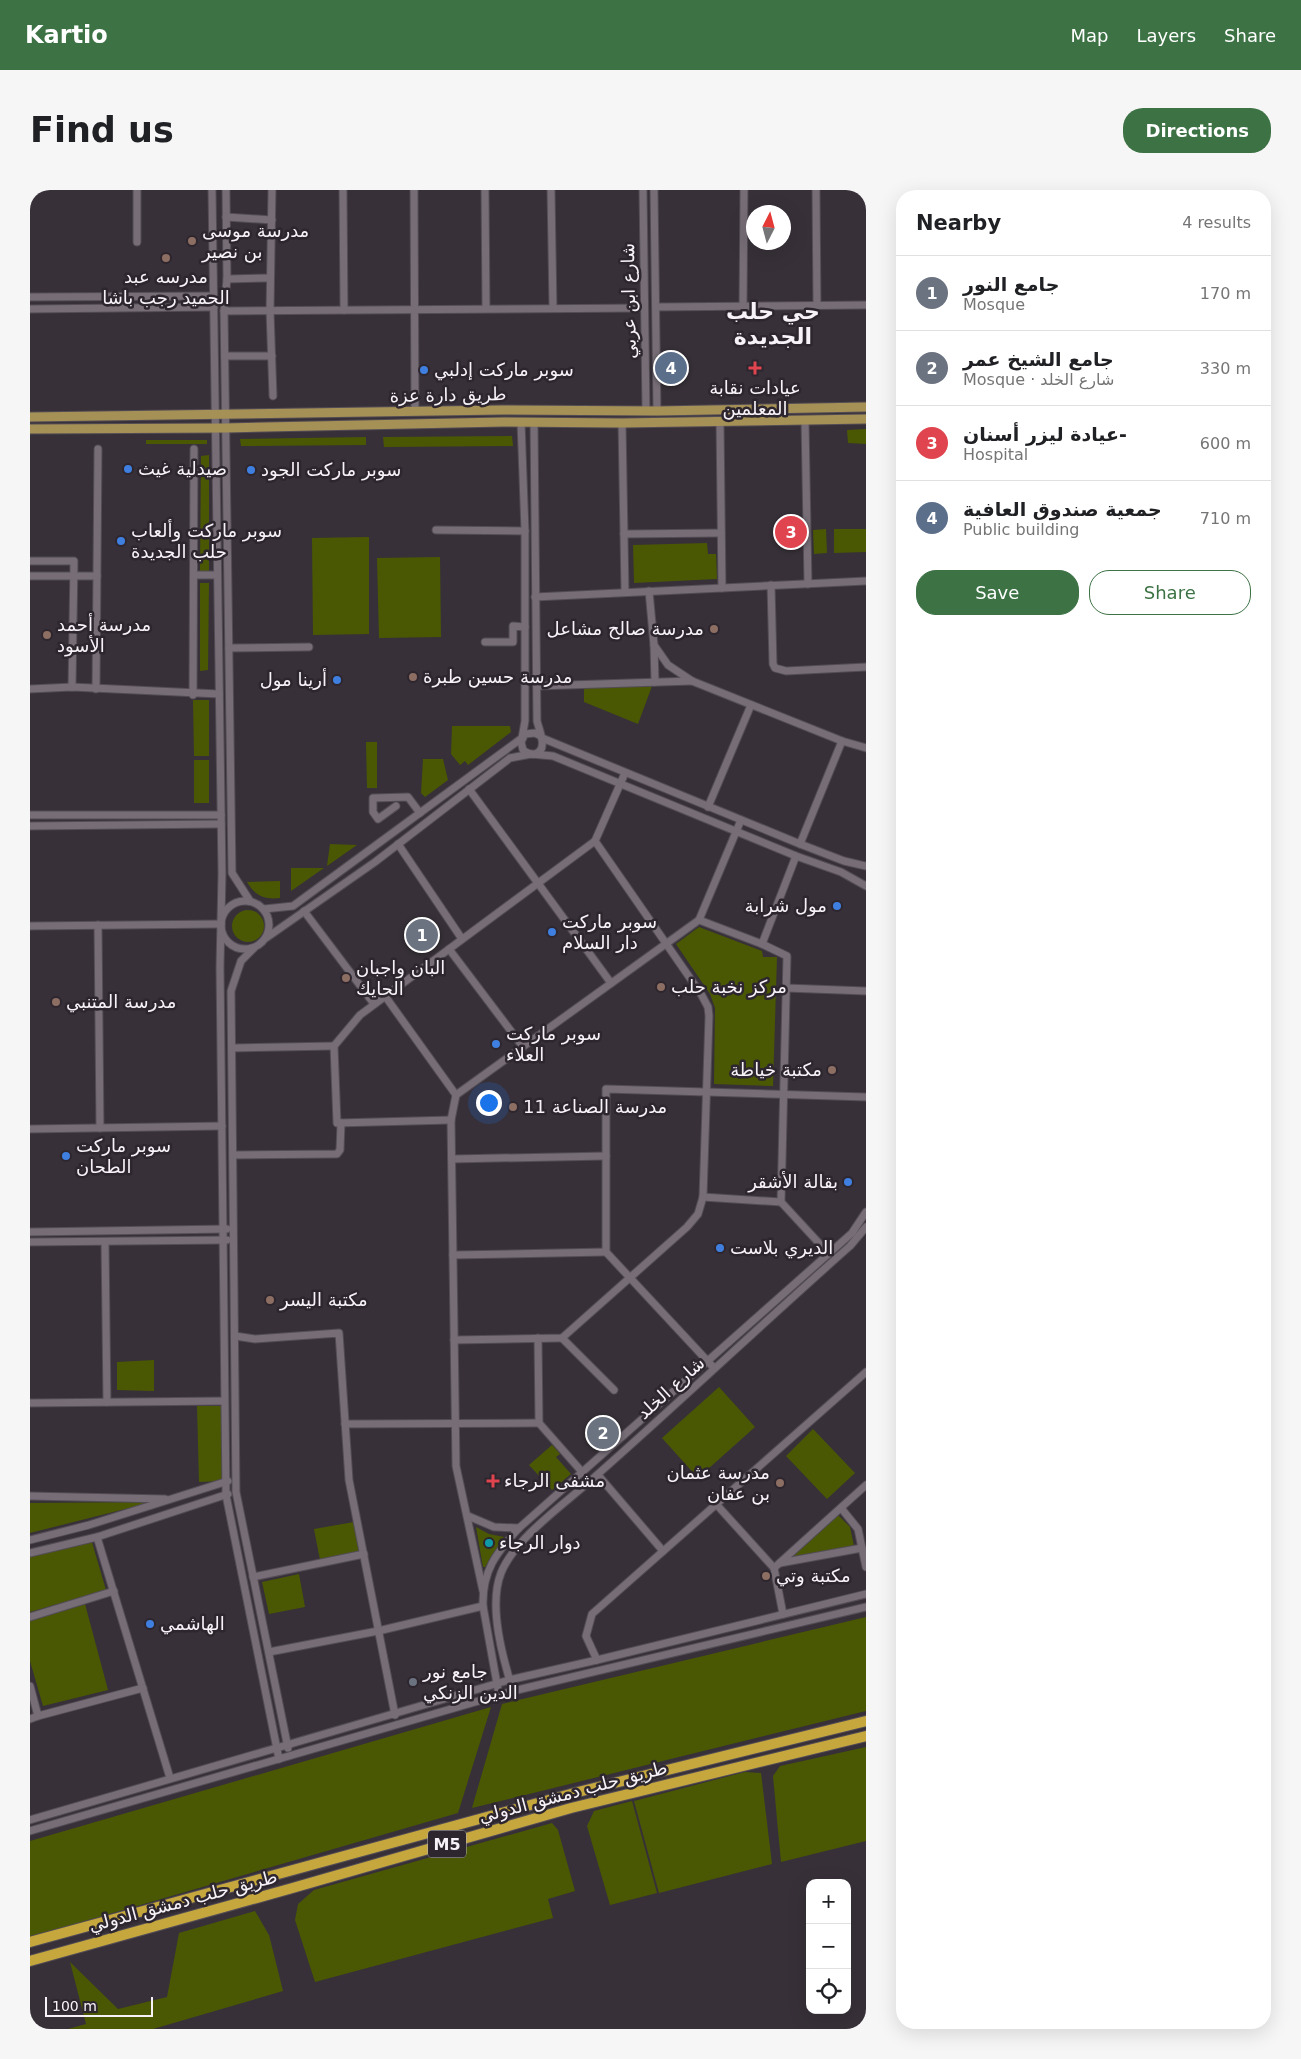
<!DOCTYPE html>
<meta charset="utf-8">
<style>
body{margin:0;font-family:"DejaVu Sans","Noto Sans Arabic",sans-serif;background:#f6f6f6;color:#202124}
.controls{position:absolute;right:15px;bottom:15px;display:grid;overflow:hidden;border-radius:10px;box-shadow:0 5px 20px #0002}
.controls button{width:45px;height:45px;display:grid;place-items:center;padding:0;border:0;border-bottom:1px solid #e0e0e0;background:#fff;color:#202124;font:25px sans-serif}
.compass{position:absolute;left:716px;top:15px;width:45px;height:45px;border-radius:50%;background:#fff;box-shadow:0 5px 20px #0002;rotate:6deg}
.scale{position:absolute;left:15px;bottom:12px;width:108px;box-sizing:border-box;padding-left:5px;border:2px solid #f7f2f8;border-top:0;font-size:14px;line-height:18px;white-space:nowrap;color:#f7f2f8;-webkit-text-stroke:4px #2d262e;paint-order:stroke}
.you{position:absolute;left:458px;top:912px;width:18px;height:18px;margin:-12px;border:4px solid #fff;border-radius:50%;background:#1a73e8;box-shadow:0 0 0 8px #1a73e833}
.badge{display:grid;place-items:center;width:32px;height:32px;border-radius:50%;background:#3c7244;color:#fff;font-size:16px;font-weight:700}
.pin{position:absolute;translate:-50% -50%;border:2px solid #fff;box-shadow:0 1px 5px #0006}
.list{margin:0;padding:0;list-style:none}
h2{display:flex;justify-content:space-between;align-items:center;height:65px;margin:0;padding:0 20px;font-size:21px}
h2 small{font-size:16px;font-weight:400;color:#757577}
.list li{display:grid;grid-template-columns:32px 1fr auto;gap:15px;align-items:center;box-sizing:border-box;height:75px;padding:0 20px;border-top:1px solid #e0e0e0}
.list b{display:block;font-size:19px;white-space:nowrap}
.list p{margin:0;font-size:16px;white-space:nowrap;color:#757577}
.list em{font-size:16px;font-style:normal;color:#757577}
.actions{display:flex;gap:10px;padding:15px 20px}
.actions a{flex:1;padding:11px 0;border:1px solid #3c7244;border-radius:20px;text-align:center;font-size:18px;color:#3c7244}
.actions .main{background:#3c7244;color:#fff}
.icon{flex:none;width:28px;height:28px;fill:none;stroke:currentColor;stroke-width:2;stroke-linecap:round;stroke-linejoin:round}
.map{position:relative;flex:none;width:836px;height:1839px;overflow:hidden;border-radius:20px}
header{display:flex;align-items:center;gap:30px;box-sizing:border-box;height:70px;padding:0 25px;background:#3c7244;color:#fff}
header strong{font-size:24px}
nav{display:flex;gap:28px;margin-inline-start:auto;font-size:18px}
.intro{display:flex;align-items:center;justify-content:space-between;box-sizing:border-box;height:120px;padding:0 30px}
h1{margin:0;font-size:35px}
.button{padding:12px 22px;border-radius:20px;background:#3c7244;color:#fff;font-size:18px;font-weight:700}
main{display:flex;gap:30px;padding:0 30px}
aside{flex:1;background:#fff;border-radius:20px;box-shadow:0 5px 20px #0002}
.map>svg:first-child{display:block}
</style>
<header>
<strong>Kartio</strong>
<nav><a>Map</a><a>Layers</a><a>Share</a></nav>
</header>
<div class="intro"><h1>Find us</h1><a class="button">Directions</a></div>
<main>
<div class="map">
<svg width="836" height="1839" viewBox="0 0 836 1839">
<rect width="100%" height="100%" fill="#373038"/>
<g fill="#4a5803">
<polygon points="836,239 836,254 818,253 817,240"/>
<polygon points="482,246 483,256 354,257 353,247"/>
<polygon points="336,247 336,255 211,256 210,249"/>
<rect x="116" y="250" width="61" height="4"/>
<polygon points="179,265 179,381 170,381 171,266"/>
<polygon points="796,339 797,363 784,364 783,340"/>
<polygon points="804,339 836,339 836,362 804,363"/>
<polygon points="339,347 339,444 283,445 282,348"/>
<polygon points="677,353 678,364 686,364 687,389 604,393 603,355"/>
<polygon points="410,367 411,447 349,448 347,368"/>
<polygon points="170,393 179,393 178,480 170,481"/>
<polygon points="619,494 622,496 608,534 554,512 554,499 557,497"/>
<polygon points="163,510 179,510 179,566 164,566"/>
<polygon points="422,536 480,536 481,542 438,575 435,571 430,575 421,564"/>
<polygon points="336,552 347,552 347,598 337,598"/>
<polygon points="393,569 413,569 418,590 395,607 391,603"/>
<rect x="164" y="570" width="15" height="43"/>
<polygon points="300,654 327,655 297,676"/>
<polygon points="261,678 294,678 261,701"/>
<path d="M250 691V708C235 710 225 706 217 692Z"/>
<circle cx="218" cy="736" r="16"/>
<polygon points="669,737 732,761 733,767 747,767 743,896 684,894 685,818 680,804 646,754"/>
<polygon points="124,1170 124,1201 87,1200 87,1172"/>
<polygon points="689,1197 725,1237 668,1288 632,1248"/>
<polygon points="167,1216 191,1216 193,1291 169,1292"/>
<polygon points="783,1239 825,1283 797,1309 756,1266"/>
<polygon points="522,1255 530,1264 526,1267 541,1284 522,1300 499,1275"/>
<polygon points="123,1312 0,1343 0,1313"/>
<polygon points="808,1325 820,1337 824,1356 759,1370"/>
<polygon points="324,1332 329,1363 290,1370 284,1339"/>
<polygon points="446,1337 459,1344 474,1347 455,1377 453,1377"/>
<polygon points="61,1349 76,1400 0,1422 0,1367"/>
<polygon points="269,1384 275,1417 239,1424 232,1392"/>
<polygon points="55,1414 78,1500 13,1516 0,1471 0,1431"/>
<polygon points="836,1427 836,1521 442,1618 472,1514"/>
<polygon points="461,1517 428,1623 0,1747 0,1651"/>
<polygon points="836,1557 836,1651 751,1672 743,1586 750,1576"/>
<polygon points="715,1582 731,1583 742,1674 629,1703 604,1611"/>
<polygon points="602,1611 627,1703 580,1715 557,1636 564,1621"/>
<polygon points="522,1633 528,1640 545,1701 518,1709 523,1728 285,1792 265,1730 268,1714 284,1700"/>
<polygon points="225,1721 239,1745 253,1801 123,1839 38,1839 56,1834 40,1772 88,1819 137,1807 149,1743"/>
</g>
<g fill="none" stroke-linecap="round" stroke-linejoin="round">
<g stroke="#534c54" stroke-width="9">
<g id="minor">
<polyline points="107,0 107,52"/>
<polyline points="182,0 192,684 190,777 196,1305 249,1569"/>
<polyline points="196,0 197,89 194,121 202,683 220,711"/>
<polyline points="242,0 240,121 243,206"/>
<polyline points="313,0 314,120"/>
<polyline points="384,0 385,221"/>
<polyline points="455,0 456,118"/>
<polyline points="521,0 523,118"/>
<polyline points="613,0 616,221"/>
<polyline points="624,0 627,221"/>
<polyline points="786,0 787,115"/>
<polyline points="196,27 242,30"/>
<polyline points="197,89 240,88"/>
<polyline points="0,107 183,106"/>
<polyline points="713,116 714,0"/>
<polyline points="626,117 836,115"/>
<polyline points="0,119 184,117"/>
<polyline points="194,121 614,118"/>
<polyline points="195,166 242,166"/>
<polyline points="775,231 778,394"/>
<path d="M504 232 507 531C509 540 519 560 505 564 500 565 497 563 493 560L491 552 495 544 505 543 509 545"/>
<polyline points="690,232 692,398"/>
<polyline points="592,233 595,402"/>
<polyline points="406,340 495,341"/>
<polyline points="594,344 691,343"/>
<polyline points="0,371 44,371 42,497"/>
<polyline points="164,385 187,385"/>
<polyline points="0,386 67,386"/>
<polyline points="741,395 743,474 745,478 756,481 836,477"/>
<polyline points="619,401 624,455 638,475 662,491 812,551 836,558"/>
<polyline points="505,407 836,391"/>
<polyline points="455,452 483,452 483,436 495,437"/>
<polyline points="624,455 625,492"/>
<polyline points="199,458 279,457"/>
<polyline points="507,496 662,491"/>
<polyline points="0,499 42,497 189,504"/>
<polyline points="66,499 68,259"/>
<polyline points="163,505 164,259"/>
<polyline points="512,548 770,654 814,671 836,676"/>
<polyline points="439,599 581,793"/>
<polyline points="366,616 348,629 343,622 343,608 378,607 390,623"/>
<polyline points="678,617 721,515"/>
<polyline points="0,625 191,625"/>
<polyline points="0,636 191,634"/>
<polyline points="368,654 432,749"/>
<polyline points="770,654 812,551"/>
<circle cx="215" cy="735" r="24"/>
<polyline points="234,719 263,716 492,548 495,531 495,341 491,232"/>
<polyline points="274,721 344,814"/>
<polyline points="669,730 732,754 757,766 751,1012 799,1064"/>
<polyline points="68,735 70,938"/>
<polyline points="0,736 191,734"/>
<polyline points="236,748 345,672 480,568 501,564 523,566 766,666 811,682 836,696"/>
<polyline points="732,754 766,666"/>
<polyline points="224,758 211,771 201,801 206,1302 258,1558"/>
<polyline points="419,759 493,857"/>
<polyline points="756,798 836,801"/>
<polyline points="355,806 426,905"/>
<polyline points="202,858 304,856"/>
<polyline points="421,930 307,933 304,856 330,825 565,651 595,583"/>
<polyline points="0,939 192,936"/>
<polyline points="203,965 307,964 310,960 311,933"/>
<polyline points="422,969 576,966"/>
<polyline points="673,1007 751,1012"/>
<polyline points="0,1042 197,1039"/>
<polyline points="0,1052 197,1050"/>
<polyline points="75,1052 77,1212"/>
<polyline points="423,1065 576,1062"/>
<polyline points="205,1146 225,1149 309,1143 319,1290 365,1525"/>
<polyline points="508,1148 509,1233 553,1283"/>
<polyline points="532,1148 584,1200"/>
<polyline points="424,1150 532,1148 657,1037 668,1024 673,1007 679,826 678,817 671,804 565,651"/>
<polyline points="684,1178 576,1062 576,899 836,907"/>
<polyline points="0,1213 194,1211"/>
<polyline points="315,1234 509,1233"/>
<polyline points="568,1285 633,1361"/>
<polyline points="0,1306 135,1309"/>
<polyline points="686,1314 744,1378 753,1424"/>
<polyline points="811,1318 828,1339 836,1377"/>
<polyline points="438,1326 464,1337 489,1338"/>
<polyline points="67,1347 140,1588"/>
<polyline points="0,1350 59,1335 198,1291"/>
<polyline points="0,1363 67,1347 198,1304"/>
<polyline points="750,1373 832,1358"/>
<polyline points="744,1378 836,1295"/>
<polyline points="223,1387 334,1364"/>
<polyline points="453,1401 426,1276 421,930 426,905 669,730 711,630"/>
<polyline points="0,1427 84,1401"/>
<polyline points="239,1462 348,1441 453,1416"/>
<polyline points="567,1470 556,1446 562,1424 836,1182"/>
<polyline points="0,1496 8,1526 113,1498"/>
<path d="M483 1501C473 1469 458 1416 471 1383 485 1347 540 1310 568 1284 653 1209 735 1131 820 1056L836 1037"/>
<path d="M469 1505 453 1416C452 1381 466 1363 489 1338L822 1043 836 1022"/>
<polyline points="0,1529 8,1526"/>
<polyline points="0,1630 479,1490 567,1470 836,1404"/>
<polyline points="0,1641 483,1501 836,1417"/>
</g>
</g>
<g stroke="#534c54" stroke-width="11">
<g id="major">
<polyline points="0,227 472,220 627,221 836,217"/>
<polyline points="0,239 195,238 473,232 592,233 836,229"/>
</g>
</g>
<g stroke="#534c54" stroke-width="12">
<g id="highway">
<polyline points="0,1752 548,1602 836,1531"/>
<polyline points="0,1771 259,1699 541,1618 836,1546"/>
</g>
</g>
<use href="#minor" stroke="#766d77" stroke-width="7"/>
<use href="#major" stroke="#a59055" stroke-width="9"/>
<use href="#highway" stroke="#c5a73e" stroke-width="10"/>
</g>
<g fill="#8d6e63" stroke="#2d262e" stroke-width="2">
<circle cx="162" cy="51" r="5"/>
<circle cx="136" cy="68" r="5"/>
<circle cx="684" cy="439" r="5"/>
<circle cx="17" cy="445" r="5"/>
<circle cx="383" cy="487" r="5"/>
<circle cx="316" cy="788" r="5"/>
<circle cx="631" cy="797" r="5"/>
<circle cx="26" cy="812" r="5"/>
<circle cx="802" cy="880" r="5"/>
<circle cx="483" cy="917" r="5"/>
<circle cx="240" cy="1110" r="5"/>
<circle cx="750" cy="1293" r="5"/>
<circle cx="736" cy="1386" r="5"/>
</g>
<g fill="#e0444e" stroke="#2d262e" stroke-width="2">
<path d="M722.5 170.5h5v5h5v5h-5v5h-5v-5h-5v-5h5z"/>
<path d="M460.5 1283.5h5v5h5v5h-5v5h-5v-5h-5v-5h5z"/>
</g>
<g fill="#3f7fe0" stroke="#2d262e" stroke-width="2">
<circle cx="394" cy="180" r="5"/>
<circle cx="98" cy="279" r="5"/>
<circle cx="221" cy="280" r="5"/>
<circle cx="91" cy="351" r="5"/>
<circle cx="307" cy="490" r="5"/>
<circle cx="807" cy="716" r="5"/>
<circle cx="522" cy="742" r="5"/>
<circle cx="466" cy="854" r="5"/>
<circle cx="36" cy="966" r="5"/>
<circle cx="818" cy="992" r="5"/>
<circle cx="690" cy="1058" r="5"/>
<circle cx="120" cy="1434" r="5"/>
</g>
<circle fill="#0f9aa8" stroke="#2d262e" stroke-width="2" cx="459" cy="1353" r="5"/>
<circle fill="#6b7280" stroke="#2d262e" stroke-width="2" cx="383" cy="1492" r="5"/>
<g text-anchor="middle" stroke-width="5" stroke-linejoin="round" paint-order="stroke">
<rect fill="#2d262e" stroke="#bab5bb" stroke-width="1" x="398" y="1640.5" width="38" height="27" rx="4"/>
<g font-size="16" font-weight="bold" fill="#f7f2f8">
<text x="417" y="1660">M5</text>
</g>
<g font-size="18" fill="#f7f2f8" stroke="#2d262e" text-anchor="start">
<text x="172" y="47">مدرسة موسى<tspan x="172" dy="21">بن نصير</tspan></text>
<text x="136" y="93" text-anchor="middle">مدرسه عبد<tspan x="136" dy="21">الحميد رجب باشا</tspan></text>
<text x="404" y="186">سوبر ماركت إدلبي</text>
<text x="725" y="204" text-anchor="middle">عيادات نقابة<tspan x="725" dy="21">المعلمين</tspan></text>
<text x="108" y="285">صيدلية غيث</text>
<text x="231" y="286">سوبر ماركت الجود</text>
<text x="101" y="347">سوبر ماركت وألعاب<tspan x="101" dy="21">حلب الجديدة</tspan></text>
<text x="27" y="441">مدرسة أحمد<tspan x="27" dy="21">الأسود</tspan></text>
<text x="674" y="445" text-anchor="end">مدرسة صالح مشاعل</text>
<text x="393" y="493">مدرسة حسين طبرة</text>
<text x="297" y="496" text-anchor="end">أرينا مول</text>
<text x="797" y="722" text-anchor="end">مول شرابة</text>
<text x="532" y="738">سوبر ماركت<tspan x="532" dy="21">دار السلام</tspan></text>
<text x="326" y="784">البان واجبان<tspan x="326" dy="21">الحايك</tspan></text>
<text x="641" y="803">مركز نخبة حلب</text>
<text x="36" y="818">مدرسة المتنبي</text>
<text x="476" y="850">سوبر ماركت<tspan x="476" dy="21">العلاء</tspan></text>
<text x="792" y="886" text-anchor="end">مكتبة خياطة</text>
<text x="493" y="923">مدرسة الصناعة 11</text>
<text x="46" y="962">سوبر ماركت<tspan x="46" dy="21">الطحان</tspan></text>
<text x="808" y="998" text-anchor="end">بقالة الأشقر</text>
<text x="700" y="1064">الديري بلاست</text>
<text x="250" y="1116">مكتبة اليسر</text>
<text x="740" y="1289" text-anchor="end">مدرسة عثمان<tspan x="740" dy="21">بن عفان</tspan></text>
<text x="474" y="1297">مشفى الرجاء</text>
<text x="469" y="1359">دوار الرجاء</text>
<text x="746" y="1392">مكتبة وتي</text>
<text x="130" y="1440">الهاشمي</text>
<text x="393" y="1488">جامع نور<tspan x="393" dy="21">الدين الزنكي</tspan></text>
</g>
<g font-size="18" fill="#f7f2f8" stroke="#2d262e">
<text transform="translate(599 111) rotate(-91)" y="6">شارع ابن عربي</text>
<text transform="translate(418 205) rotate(-1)" y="6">طريق دارة عزة</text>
<text transform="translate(641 1198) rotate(-42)" y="6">شارع الخلد</text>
<text transform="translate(543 1602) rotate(-15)" y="6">طريق حلب دمشق الدولي</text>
<text transform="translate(153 1711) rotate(-15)" y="6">طريق حلب دمشق الدولي</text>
</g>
<g font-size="22" font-weight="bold" fill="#f7f2f8" stroke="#2d262e">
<text x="743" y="129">حي حلب<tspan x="743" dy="25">الجديدة</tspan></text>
</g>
</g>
</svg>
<div class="controls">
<button>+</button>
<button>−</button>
<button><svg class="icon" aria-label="locate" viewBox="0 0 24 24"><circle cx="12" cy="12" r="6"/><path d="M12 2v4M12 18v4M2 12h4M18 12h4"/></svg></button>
</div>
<svg class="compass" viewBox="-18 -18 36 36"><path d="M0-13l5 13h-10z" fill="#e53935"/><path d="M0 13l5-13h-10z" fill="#757577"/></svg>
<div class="scale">100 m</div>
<div class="you"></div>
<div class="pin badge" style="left:392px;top:745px;background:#6b7280">1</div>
<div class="pin badge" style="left:573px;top:1243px;background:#6b7280">2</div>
<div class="pin badge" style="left:761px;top:342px;background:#e0444e">3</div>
<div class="pin badge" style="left:641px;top:178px;background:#5c6f8a">4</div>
</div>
<aside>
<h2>Nearby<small>4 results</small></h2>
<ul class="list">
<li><span class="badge" style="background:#6b7280">1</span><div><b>جامع النور</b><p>Mosque</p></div><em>170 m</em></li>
<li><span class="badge" style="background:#6b7280">2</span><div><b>جامع الشيخ عمر</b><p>Mosque · شارع الخلد</p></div><em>330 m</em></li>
<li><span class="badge" style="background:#e0444e">3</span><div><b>عيادة ليزر أسنان-</b><p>Hospital</p></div><em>600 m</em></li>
<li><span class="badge" style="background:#5c6f8a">4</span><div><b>جمعية صندوق العافية</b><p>Public building</p></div><em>710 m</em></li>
</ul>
<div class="actions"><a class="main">Save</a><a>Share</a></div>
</aside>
</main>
